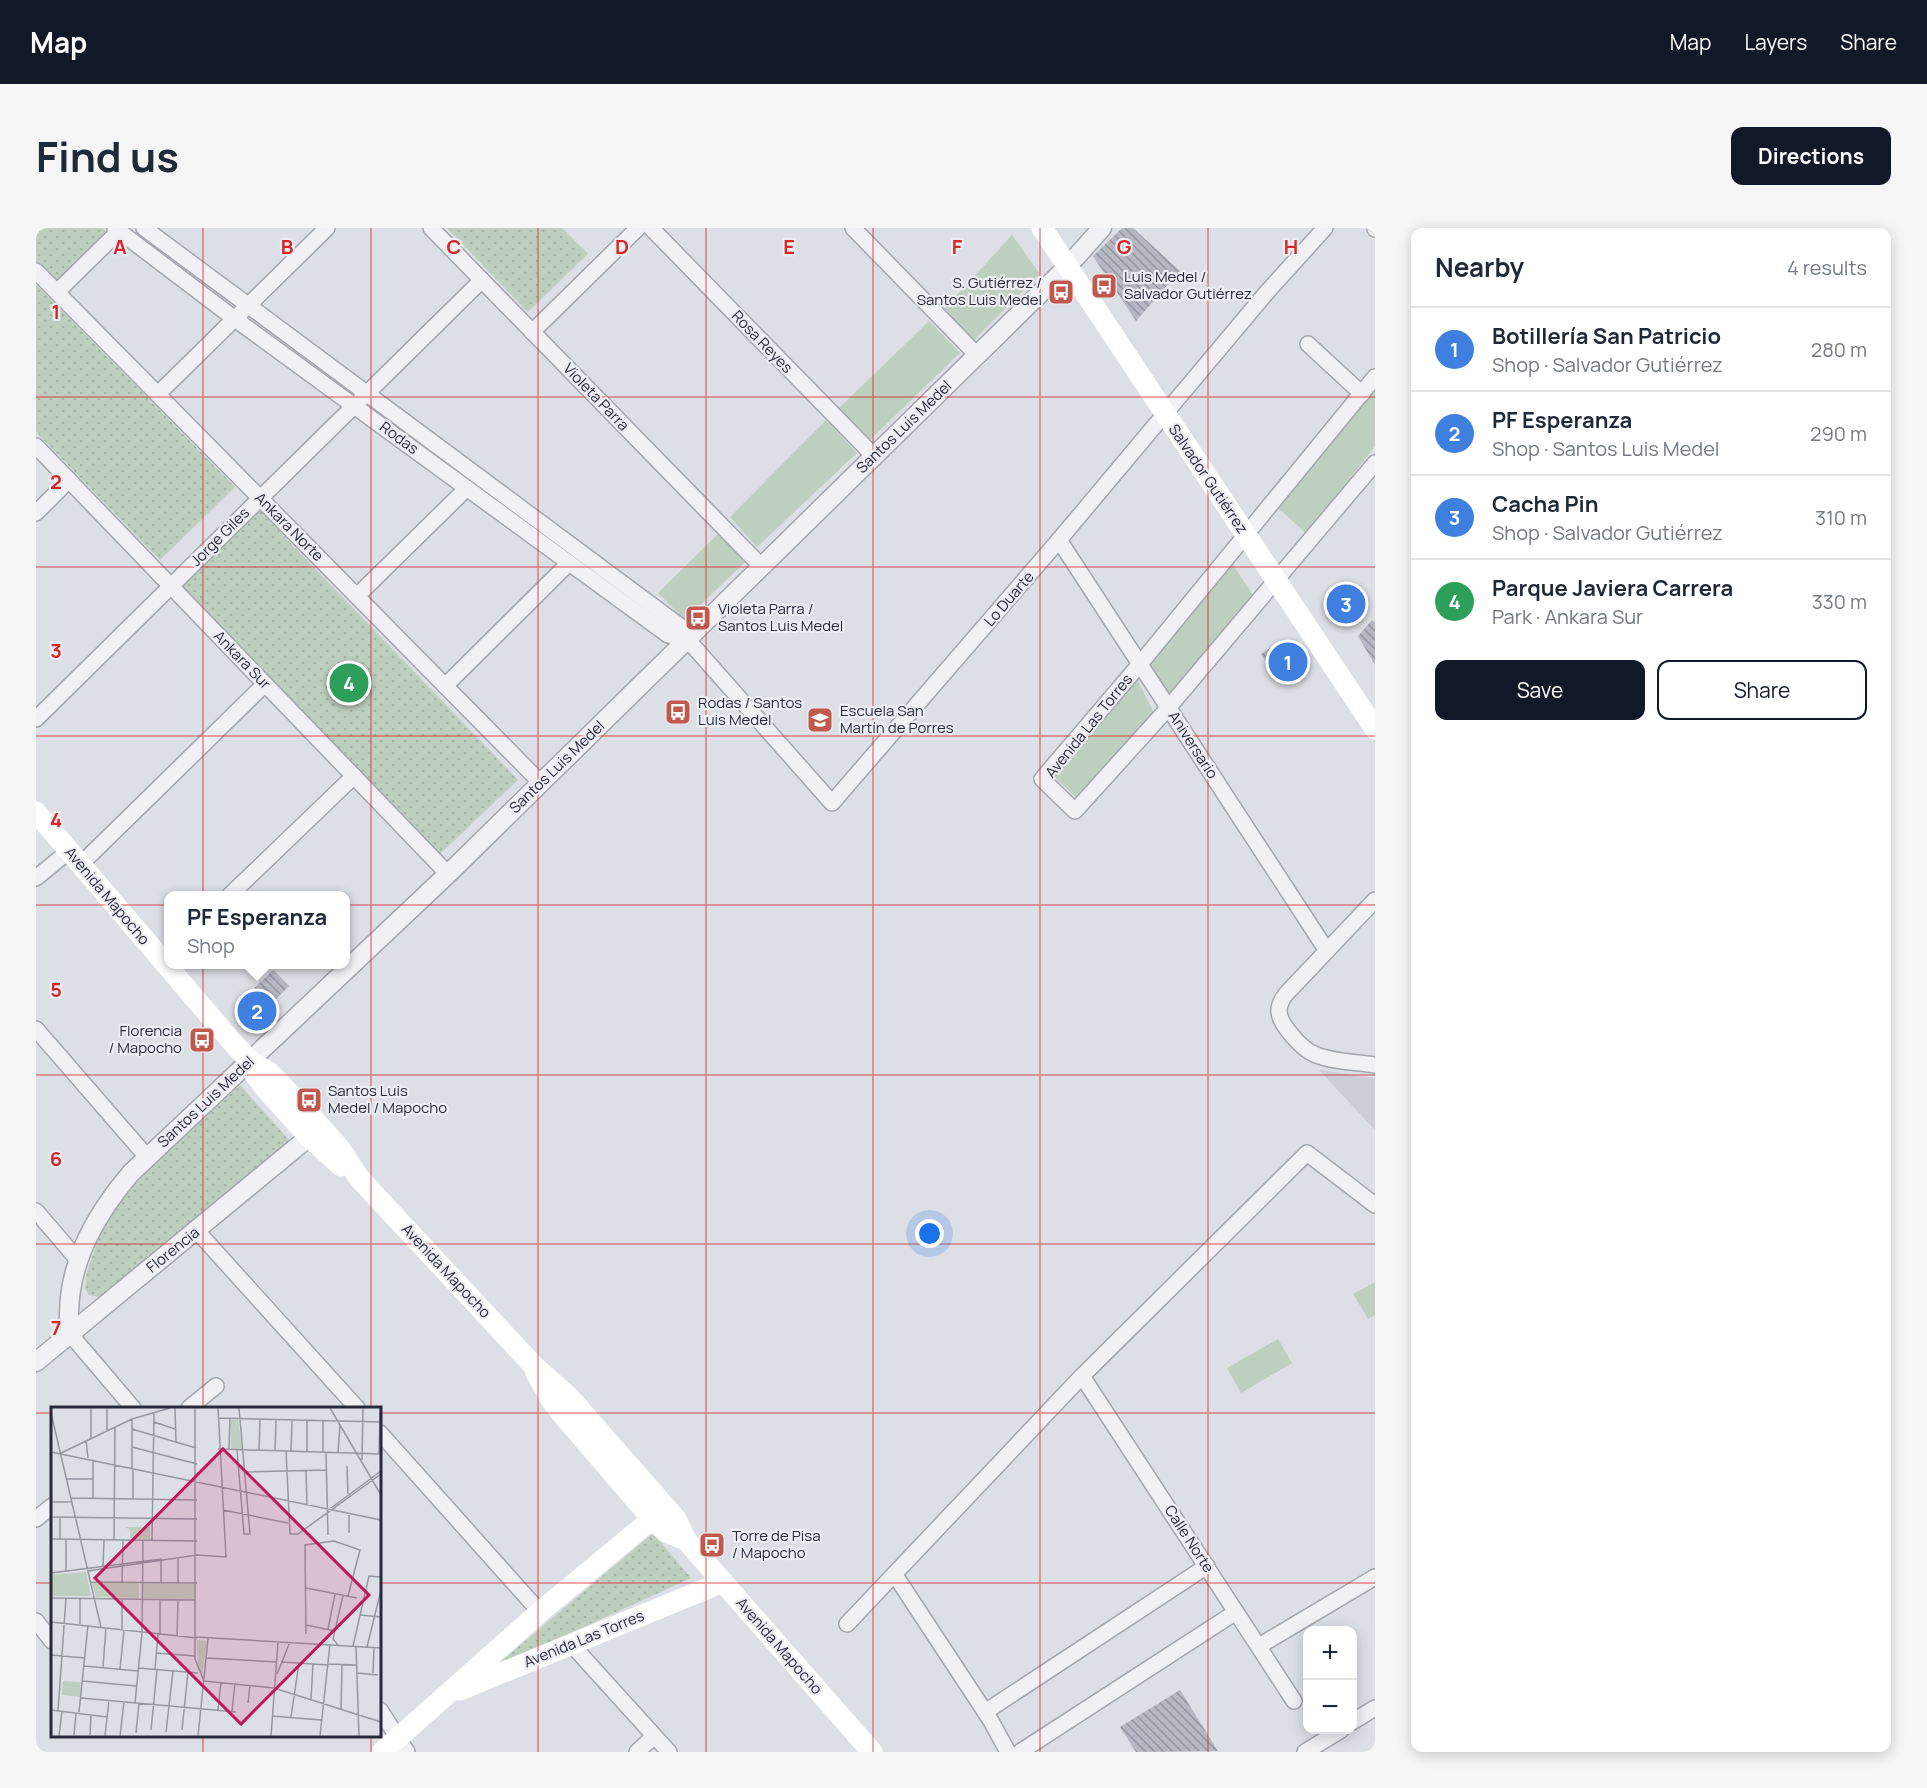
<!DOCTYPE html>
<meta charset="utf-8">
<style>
body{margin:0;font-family:Manrope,sans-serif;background:#f6f6f7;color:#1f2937}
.controls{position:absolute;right:18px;bottom:18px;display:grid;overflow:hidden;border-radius:12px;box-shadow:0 3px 15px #0003}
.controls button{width:54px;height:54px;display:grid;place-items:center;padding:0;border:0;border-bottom:2px solid #e0e1e3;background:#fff;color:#1f2937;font:30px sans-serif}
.you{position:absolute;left:894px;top:1006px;width:21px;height:21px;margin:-15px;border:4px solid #fff;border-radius:50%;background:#1a73e8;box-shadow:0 0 0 9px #1a73e833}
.badge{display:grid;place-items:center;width:39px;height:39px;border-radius:50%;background:#111827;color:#fff;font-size:20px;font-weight:700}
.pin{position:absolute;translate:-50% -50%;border:3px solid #fff;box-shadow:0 2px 6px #0006}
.popup{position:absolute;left:128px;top:663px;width:186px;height:78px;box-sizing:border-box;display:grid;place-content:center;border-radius:12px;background:#fff;filter:drop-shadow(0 2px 4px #0005);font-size:20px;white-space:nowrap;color:#747a83}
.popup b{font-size:22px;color:#1f2937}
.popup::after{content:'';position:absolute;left:50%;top:100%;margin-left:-12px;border:12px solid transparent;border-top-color:#fff}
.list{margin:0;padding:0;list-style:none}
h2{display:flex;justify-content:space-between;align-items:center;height:78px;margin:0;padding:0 24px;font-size:26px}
h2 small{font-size:20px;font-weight:400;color:#747a83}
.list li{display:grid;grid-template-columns:39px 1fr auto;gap:18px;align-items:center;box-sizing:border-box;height:84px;padding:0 24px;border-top:2px solid #e0e1e3}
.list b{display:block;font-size:22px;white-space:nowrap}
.list p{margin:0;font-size:20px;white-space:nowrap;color:#747a83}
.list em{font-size:20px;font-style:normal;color:#747a83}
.actions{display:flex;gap:12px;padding:18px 24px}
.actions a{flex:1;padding:14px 0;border:2px solid #111827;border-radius:12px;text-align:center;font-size:21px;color:#111827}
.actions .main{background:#111827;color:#fff}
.map{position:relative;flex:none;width:1339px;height:1524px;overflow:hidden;border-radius:12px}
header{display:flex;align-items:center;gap:36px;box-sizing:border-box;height:84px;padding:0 30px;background:#111827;color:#fff}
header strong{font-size:28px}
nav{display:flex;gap:33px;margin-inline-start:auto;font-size:21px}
.intro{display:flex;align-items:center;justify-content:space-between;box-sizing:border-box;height:144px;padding:0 36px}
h1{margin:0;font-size:42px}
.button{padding:15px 27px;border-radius:12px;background:#111827;color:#fff;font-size:21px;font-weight:700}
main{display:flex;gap:36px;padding:0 36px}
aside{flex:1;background:#fff;border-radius:12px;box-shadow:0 3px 15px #0003}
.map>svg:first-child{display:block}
</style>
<header>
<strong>Map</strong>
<nav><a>Map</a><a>Layers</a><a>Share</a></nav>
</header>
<div class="intro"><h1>Find us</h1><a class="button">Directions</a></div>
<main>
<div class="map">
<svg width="1339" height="1524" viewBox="0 0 1339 1524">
<defs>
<pattern id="park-dots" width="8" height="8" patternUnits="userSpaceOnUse" patternTransform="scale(1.5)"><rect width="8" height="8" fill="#bfcfbf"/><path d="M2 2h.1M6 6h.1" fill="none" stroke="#a4b2a5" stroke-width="1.8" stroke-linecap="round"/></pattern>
<pattern id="building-back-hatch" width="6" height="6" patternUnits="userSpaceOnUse" patternTransform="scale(1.5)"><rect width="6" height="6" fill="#b5b7c2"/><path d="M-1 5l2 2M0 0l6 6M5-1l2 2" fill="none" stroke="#93959f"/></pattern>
</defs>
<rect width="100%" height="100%" fill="#dddfe6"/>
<polygon fill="#cccdd7" points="1283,842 1339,850 1339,902"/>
<g fill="#bfcfbf">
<polygon points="976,7 1004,46 936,114 909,80"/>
<polygon points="893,93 924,125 832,214 801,182"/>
<polygon points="1339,155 1339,218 1271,306 1241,279"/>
<polygon points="790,192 821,225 721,319 694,289"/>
<polygon points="682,306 709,334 649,392 622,365"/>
<polygon points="1194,332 1220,372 1136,472 1109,435"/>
<polygon points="1101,451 1118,485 1042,571 1017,548"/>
<polygon points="1339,1054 1339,1087 1332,1091 1317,1066"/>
<polygon points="1242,1111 1256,1135 1205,1165 1191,1140"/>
</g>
<g fill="url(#park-dots)">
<polygon points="0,0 66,0 71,4 20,54 0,34"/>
<polygon points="411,0 526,0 552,26 492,84"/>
<polygon points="0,56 199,259 124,332 0,204"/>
<polygon points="223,282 482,552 403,627 145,358"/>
<polygon points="204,857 254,913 76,1063 62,1069 53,1067 49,1060 51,1044 63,1009 77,983 90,966 117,938"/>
<polygon points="617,1305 655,1350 456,1441"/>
</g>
<g fill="url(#building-back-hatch)">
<polygon points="1086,0 1097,0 1144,43 1100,93 1057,28"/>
<polygon points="1313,360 1328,375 1315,388 1300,374"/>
<polygon points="1336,392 1339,395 1339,437 1322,408"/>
<polygon points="1246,412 1262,434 1240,449 1225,426"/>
<polygon points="237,742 253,758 220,791 204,774"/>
<polygon points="1144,1462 1182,1523 1100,1524 1084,1499"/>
</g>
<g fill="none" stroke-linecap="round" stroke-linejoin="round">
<g stroke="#a3a5af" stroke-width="18">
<g id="minor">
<polyline points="79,0 199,91 632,407 651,411 796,575 1023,312 1231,64 1289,0"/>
<polyline points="108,0 656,407"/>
<polyline points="395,0 726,339"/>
<polyline points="615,0 838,228"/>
<polyline points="817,0 941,127"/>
<polyline points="1339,0 1339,1"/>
<polyline points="0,43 505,555"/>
<polyline points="21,64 83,3"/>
<polyline points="496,104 602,0"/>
<polyline points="1272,116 1326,166"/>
<polyline points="1339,149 1104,436 1006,551 1039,583 1133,479 1339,235"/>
<polyline points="122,166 291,0"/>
<polyline points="0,218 412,646"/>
<polyline points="0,285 33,252"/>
<polyline points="1023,312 1291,723"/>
<polyline points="321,368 431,260"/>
<polyline points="409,458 533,335"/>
<polyline points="0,491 446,52"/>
<polyline points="44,637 229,456"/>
<polyline points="0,650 33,623"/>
<polyline points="193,668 318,548"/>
<path d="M1339 672 1250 766C1246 771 1243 776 1243 783 1243 796 1266 821 1278 826 1296 834 1320 834 1339 837"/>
<polyline points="0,801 111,929"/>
<polyline points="0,983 42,1032"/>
<polyline points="161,1003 321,1180"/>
<polyline points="34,1106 97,1180"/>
<polyline points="1046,1148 1258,1473"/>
<polyline points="153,1180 180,1158"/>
<polyline points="344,1205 504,1384"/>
<polyline points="0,1291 16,1278"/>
<polyline points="859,1347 955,1493 972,1524"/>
<polyline points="0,1393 16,1413"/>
<polyline points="811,1396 1046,1148 1271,925 1339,977"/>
<polyline points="536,1417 633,1524"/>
<polyline points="1223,1418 1339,1349"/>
<polyline points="344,1482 371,1524"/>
<polyline points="949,1484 1171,1338"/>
<polyline points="1316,1494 1339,1480"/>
<polyline points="601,1524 618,1508"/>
<polyline points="984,1524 1200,1384"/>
<polyline points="1269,1524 1305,1502"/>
</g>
</g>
<g stroke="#a3a5af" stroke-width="21">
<g id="tertiary">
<path d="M34 1106C27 1044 56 991 95 945L412 646 1031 39 1066 0"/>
<polyline points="0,1134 273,909"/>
</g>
</g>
<use href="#minor" stroke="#f0f0f5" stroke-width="15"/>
<use href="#tertiary" stroke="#f0f0f5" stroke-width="18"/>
<g stroke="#fff" stroke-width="21">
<polyline points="1006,0 1339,501"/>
<polyline points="0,584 197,815 214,833 233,844 276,889 305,922 323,950 497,1137 533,1169 640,1291 650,1312 836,1524"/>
<polyline points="218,845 228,859 273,909 305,938"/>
<polyline points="500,1145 515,1172 526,1186 616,1291 630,1304 650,1312"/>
<polyline points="424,1462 687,1354"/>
<polyline points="346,1524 504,1384 616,1291"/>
</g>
</g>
<path fill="none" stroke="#d62828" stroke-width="1.5" stroke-opacity="0.55" d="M167 0V1180M335 0V1180M502 0V1524M670 0V1524M837 0V1524M1004 0V1524M1172 0V1524M0 169H1339M0 339H1339M0 508H1339M0 677H1339M0 847H1339M0 1016H1339M0 1185H16M344 1185H1339M0 1355H16M344 1355H1339M167 1508V1524M335 1508V1524"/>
<defs>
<g id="bus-square" transform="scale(1.35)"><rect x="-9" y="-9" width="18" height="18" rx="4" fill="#c1584c" stroke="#edeef4"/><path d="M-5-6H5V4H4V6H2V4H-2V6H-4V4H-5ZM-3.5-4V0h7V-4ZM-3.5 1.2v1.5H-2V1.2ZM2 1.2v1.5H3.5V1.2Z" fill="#fff"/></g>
<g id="school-square" transform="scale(1.35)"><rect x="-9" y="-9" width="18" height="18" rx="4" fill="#c1584c" stroke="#edeef4"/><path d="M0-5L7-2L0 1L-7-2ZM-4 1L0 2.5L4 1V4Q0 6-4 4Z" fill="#fff"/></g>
</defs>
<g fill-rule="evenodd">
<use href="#bus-square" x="1068" y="58"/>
<use href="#bus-square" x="1025" y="64"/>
<use href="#bus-square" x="662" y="390"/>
<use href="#bus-square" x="642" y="484"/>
<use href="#school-square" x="784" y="492"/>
<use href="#bus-square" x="166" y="812"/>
<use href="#bus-square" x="273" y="872"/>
<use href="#bus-square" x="676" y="1317"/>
</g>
<g text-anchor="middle" stroke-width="4.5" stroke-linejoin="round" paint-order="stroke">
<g font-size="15" fill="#282a3b" stroke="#edeef4" text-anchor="start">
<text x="1088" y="54">Luis Medel /<tspan x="1088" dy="17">Salvador Gutiérrez</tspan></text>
<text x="1006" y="60" text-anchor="end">S. Gutiérrez /<tspan x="1006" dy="17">Santos Luis Medel</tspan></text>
<text x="682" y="386">Violeta Parra /<tspan x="682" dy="17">Santos Luis Medel</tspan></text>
<text x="662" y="480">Rodas / Santos<tspan x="662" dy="17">Luis Medel</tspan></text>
<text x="804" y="488">Escuela San<tspan x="804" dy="17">Martín de Porres</tspan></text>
<text x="146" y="808" text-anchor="end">Florencia<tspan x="146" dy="17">/ Mapocho</tspan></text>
<text x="292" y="868">Santos Luis<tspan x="292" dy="17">Medel / Mapocho</tspan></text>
<text x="696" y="1313">Torre de Pisa<tspan x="696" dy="17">/ Mapocho</tspan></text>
</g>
<g font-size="15" fill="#282a3b" stroke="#edeef4">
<text transform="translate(726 114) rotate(46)" y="5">Rosa Reyes</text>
<text transform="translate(560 169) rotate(46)" y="5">Violeta Parra</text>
<text transform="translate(868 199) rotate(-44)" y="5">Santos Luis Medel</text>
<text transform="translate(363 210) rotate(36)" y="5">Rodas</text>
<text transform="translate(1172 251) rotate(56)" y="5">Salvador Gutiérrez</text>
<text transform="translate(253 299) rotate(45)" y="5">Ankara Norte</text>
<text transform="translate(184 309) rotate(-45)" y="5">Jorge Giles</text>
<text transform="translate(973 371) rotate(-49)" y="5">Lo Duarte</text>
<text transform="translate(206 432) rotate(46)" y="5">Ankara Sur</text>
<text transform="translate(1053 498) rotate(-51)" y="5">Avenida Las Torres</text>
<text transform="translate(1157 517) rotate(57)" y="5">Aniversario</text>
<text transform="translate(521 539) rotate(-44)" y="5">Santos Luis Medel</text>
<text transform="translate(71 668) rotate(50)" y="5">Avenida Mapocho</text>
<text transform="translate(170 874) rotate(-43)" y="5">Santos Luis Medel</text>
<text transform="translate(137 1022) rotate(-39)" y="5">Florencia</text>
<text transform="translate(410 1043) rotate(47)" y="5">Avenida Mapocho</text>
<text transform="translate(1153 1311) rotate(57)" y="5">Calle Norte</text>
<text transform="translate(548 1411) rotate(-22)" y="5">Avenida Las Torres</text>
<text transform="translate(743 1418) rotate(49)" y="5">Avenida Mapocho</text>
</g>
</g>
<g transform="translate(15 1179)">
<rect width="330" height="330" fill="#dddfe6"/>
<path d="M180 13H187L191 42H180Z" fill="#bfcfbf"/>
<path d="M74 120H99V132L79 131V123ZM35 165 40 189H0V168ZM41 176H88V191L45 190ZM92 176 143 177V192L92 191ZM146 233 156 234 151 268 147 261ZM12 274 30 275 29 290 11 288Z" fill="#bfcfbf"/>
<path fill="none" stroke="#9597a2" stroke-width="1.5" d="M124 1 125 35M144 1V252L153 274M279 1 330 88M0 6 50 220M167 11 330 15M103 15 124 22M81 22 145 41M56 24V1M40 31V1M35 33 37 51M81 40 146 57M167 42 330 47M178 42 179 11M186 43 193 127H199L188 1M208 43 209 12M224 44 225 13M235 44 239 127H247L330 67M240 44 241 13M0 45 330 113M256 45V13M272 45V14M10 46 81 12 119 1M275 46 277 128M287 46 289 18M328 47 329 1M311 53 312 1M296 59 297 87M81 61V12M255 64 256 98M195 65 275 63M15 72H42M20 91 146 93M42 92V54M82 92V61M0 95H21M280 101 330 64M172 103 237 116M298 106V126M0 110 146 112M0 132 146 134M9 132V110M15 132V165M63 133 64 20M101 133 103 6M52 161 53 133M37 164 146 148 175 150 167 1M0 166 111 152M39 175 146 176M71 175 72 133M110 175V154M127 175V152M255 181 306 191M0 191 145 193M309 208 330 210M0 215 146 231M29 217V191M255 218 284 224M277 222 284 187M71 223V192M255 227 254 138 283 134 309 143 297 189M109 228V193M126 229 127 193M144 230 330 241M287 238 282 232 292 188M302 239 318 169 330 170M305 239 308 329M316 240 330 183M105 246 144 249M0 248 34 251M155 251 225 255M231 255 277 258M277 257 305 258M33 259 87 264M52 260 55 221M87 261 147 266M69 262 73 223M104 262 107 227M306 266 327 268M322 266 323 241M226 267 239 235M31 274 85 279M153 274 223 281 330 315M30 291 185 305M260 292 262 257M84 296 91 226 92 133M197 296 199 278M290 302 291 257M0 303 56 310M167 303 170 275M7 304 15 191M181 304 184 276M28 305 37 218M221 309 270 313M240 310 248 256M100 323 106 263M131 323 137 265M115 325 122 264M85 326 88 296M23 328 25 306M39 328 40 309M8 329 11 304M54 329 58 293M69 329 73 295M147 329 157 232M220 329 227 235M269 329 279 237"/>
<path fill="#c2185b" fill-opacity="0.15" stroke="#c2185b" stroke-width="3" d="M172 42 318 188 190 317 44 171Z"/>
<rect width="330" height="330" fill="none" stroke="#282a3b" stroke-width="3"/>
</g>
<g font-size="20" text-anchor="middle" font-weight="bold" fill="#d62828" stroke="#edeef4" stroke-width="4.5" stroke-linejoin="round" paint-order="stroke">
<text x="84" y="26">A</text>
<text x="251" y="26">B</text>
<text x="418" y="26">C</text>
<text x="586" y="26">D</text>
<text x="753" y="26">E</text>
<text x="921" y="26">F</text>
<text x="1088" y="26">G</text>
<text x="1255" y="26">H</text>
<text x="20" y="91">1</text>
<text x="20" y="261">2</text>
<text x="20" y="430">3</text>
<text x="20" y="599">4</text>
<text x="20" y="769">5</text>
<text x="20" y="938">6</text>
<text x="20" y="1107">7</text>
</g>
</svg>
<div class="controls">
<button>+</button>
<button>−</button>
</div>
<div class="you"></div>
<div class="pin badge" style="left:1252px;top:434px;background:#3f7fe0">1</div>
<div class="pin badge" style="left:221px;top:783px;background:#3f7fe0">2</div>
<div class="popup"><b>PF Esperanza</b>Shop</div>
<div class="pin badge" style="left:1310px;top:376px;background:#3f7fe0">3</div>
<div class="pin badge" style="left:313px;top:455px;background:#2e9e5b">4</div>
</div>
<aside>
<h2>Nearby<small>4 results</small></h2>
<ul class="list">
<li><span class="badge" style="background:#3f7fe0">1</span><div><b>Botillería San Patricio</b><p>Shop · Salvador Gutiérrez</p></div><em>280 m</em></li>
<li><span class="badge" style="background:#3f7fe0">2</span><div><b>PF Esperanza</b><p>Shop · Santos Luis Medel</p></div><em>290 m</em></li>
<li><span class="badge" style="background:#3f7fe0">3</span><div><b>Cacha Pin</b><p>Shop · Salvador Gutiérrez</p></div><em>310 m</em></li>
<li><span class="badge" style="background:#2e9e5b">4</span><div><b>Parque Javiera Carrera</b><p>Park · Ankara Sur</p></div><em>330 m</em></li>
</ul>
<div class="actions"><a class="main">Save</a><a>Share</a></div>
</aside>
</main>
